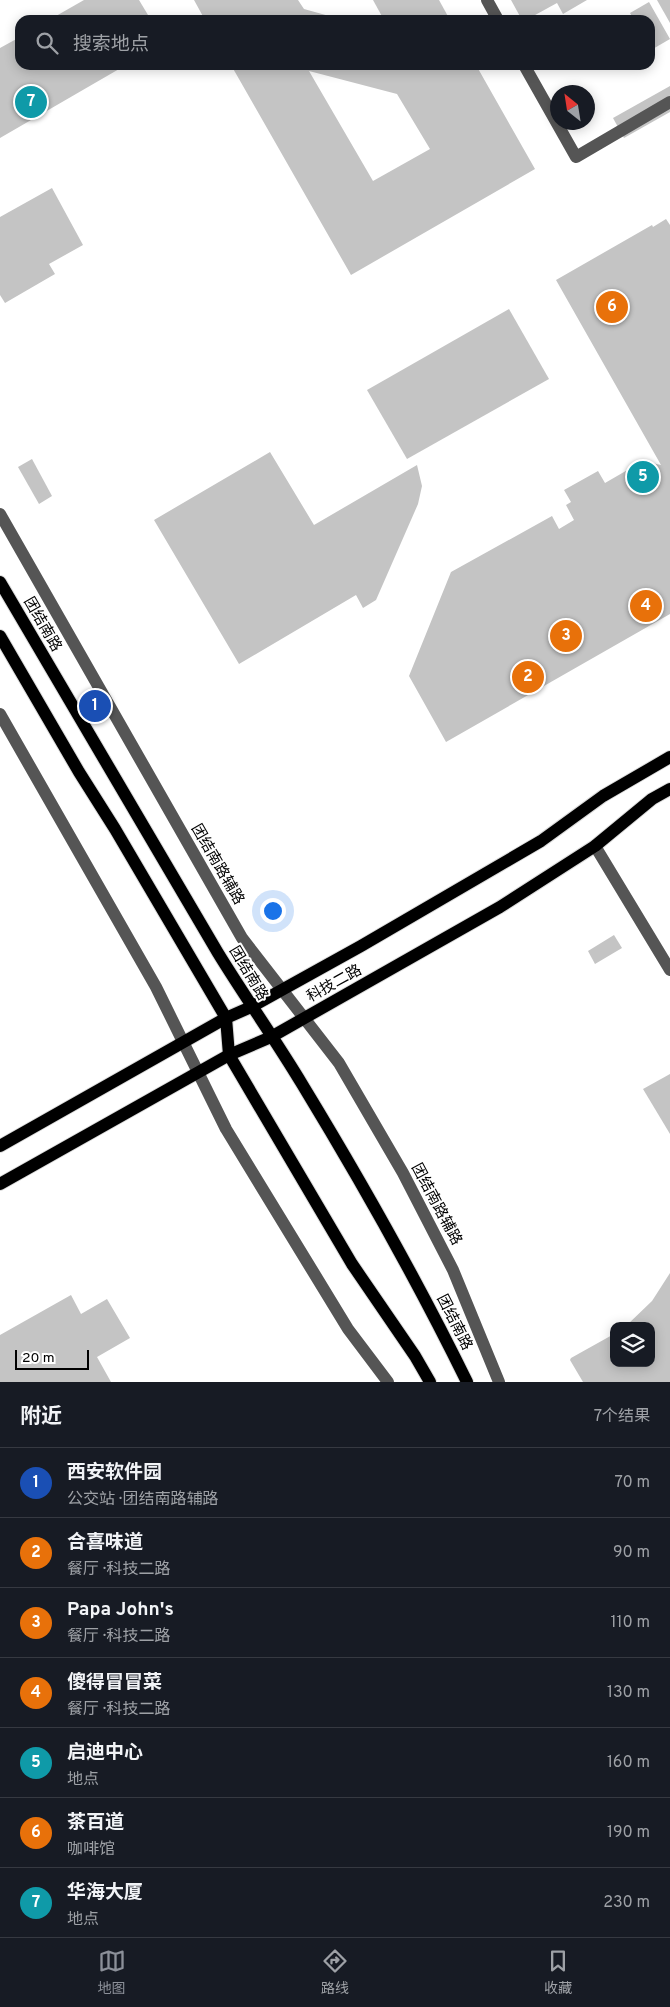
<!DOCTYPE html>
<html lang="zh">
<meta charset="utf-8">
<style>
body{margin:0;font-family:Overpass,"Noto Sans SC",sans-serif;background:#20242c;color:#f1f3f6}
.controls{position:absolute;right:15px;bottom:15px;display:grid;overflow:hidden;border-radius:10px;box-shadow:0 2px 12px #0003}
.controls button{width:45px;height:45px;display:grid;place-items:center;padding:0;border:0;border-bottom:1px solid #363941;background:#171b24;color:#f1f3f6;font:25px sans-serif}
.compass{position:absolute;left:550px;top:85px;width:45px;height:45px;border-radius:50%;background:#171b24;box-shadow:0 2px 12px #0003;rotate:330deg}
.scale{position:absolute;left:15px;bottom:12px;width:74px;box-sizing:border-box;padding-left:5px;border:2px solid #000;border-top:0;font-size:14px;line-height:18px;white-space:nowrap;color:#000;-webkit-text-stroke:4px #fff;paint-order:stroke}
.you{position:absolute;left:272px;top:910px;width:18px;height:18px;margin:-12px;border:4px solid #fff;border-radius:50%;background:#1a73e8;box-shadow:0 0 0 8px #1a73e833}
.badge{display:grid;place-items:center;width:32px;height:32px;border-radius:50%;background:#8c9099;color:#fff;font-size:16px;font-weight:700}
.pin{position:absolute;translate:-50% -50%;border:2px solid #fff;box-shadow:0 1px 5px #0006}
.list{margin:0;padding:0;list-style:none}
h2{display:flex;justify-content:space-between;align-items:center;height:65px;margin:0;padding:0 20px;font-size:21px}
h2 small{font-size:16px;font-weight:400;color:#9ea1a6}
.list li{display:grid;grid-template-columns:32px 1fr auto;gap:15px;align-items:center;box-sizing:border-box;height:70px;padding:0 20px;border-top:1px solid #363941}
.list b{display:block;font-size:19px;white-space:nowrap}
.list p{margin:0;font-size:16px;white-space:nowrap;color:#9ea1a6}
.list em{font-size:16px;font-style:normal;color:#9ea1a6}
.icon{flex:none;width:28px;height:28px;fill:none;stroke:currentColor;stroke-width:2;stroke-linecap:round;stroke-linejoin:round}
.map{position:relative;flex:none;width:670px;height:1382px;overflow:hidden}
.search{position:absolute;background:#171b24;box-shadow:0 2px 12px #0003;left:15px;right:15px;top:15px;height:55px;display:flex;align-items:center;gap:12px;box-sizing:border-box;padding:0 18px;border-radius:15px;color:#9ea1a6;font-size:19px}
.sheet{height:555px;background:#171b24}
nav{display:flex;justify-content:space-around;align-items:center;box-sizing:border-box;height:70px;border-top:1px solid #363941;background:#171b24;font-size:14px;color:#9ea1a6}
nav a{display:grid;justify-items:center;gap:2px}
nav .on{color:#8c9099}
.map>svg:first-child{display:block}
</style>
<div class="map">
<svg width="670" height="1382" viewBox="0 0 670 1382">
<rect width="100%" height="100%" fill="#fff"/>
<g fill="#c4c4c4" fill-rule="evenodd">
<polygon points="84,0 139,0 151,20 49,20"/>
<polygon points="194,0 298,0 304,9 340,19 205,20"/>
<polygon points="373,0 439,0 450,20 384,20"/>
<polygon points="511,0 587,0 563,14 557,3 526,20 522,20"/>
<polygon points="657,0 670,0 670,23"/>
<polygon points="649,2 670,39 651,50 650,20 634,20 630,13"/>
<polygon points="20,37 20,65 126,65 0,138 0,48"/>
<path d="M231 65H476L535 169 351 275ZM309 71 397 94 430 149 373 181Z"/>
<polygon points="670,86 670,112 624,138 613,118"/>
<polygon points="52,188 83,245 49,264 55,274 5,303 0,295 0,217"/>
<polygon points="666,219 670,225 670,614 446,742 409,676 451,572 552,516 559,529 574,520 566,505 571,502 564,490 598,471 605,483 643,461 661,465 556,280 652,225 653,227"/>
<polygon points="509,309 549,379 407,459 367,390"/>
<polygon points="270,452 314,525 417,465 422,486 418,504 376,600 363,608 356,595 239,664 154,520"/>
<polygon points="32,459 52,496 39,504 18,467"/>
<polygon points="614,935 622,948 595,964 588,951"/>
<polygon points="670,1074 670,1134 643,1089"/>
<polygon points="670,1273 670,1382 583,1382 570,1360 571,1358 614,1334 614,1363 651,1363 651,1326 626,1326 652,1301"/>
<polygon points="71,1295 81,1314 107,1299 130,1338 97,1357 111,1382 0,1382 0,1335"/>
</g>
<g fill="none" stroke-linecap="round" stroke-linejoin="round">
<g stroke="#dbdbdb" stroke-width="14">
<g id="major">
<path d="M0 582 218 953C245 997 275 1039 302 1084 361 1181 417 1280 467 1382"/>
<polyline points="0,636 79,772 115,829 226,1018 229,1055 352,1264 415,1356 430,1382"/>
<polyline points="0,1146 226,1018 251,1007 361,946 541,841 603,796 670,757"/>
<polyline points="0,1184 229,1055 271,1037 500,907 595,846 652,799 670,789"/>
</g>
</g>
<g stroke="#555" stroke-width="12">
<polyline points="487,0 498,20"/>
<polyline points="524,65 576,157 670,102"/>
<polyline points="0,514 242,938 339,1063 403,1173 453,1270 499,1382"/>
<polyline points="0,714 156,987 226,1129 348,1329 388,1382"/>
<polyline points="595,846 670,970"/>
</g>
<use href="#major" stroke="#000" stroke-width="12"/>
</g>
<g text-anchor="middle" stroke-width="4" stroke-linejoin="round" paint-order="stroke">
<g font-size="15" fill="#000" stroke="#fff">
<text transform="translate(43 624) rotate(60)" y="5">团结南路</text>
<text transform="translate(218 864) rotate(60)" y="5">团结南路辅路</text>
<text transform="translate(249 973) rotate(59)" y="5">团结南路</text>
<text transform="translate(334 983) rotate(-29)" y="5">科技二路</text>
<text transform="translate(437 1204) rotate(62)" y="5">团结南路辅路</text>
<text transform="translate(455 1322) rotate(63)" y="5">团结南路</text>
</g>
</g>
</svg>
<div class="controls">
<button><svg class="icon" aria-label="layers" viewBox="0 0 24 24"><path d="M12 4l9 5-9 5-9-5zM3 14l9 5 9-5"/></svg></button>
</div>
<svg class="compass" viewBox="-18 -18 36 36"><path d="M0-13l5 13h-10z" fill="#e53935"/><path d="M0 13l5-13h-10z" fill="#9ea1a6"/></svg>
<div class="scale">20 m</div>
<div class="you"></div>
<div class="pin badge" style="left:95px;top:706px;background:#1a4fb4">1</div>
<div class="pin badge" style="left:528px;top:677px;background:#e8710a">2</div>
<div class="pin badge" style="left:566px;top:636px;background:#e8710a">3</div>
<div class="pin badge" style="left:646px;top:606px;background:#e8710a">4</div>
<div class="pin badge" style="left:643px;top:477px;background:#0f9aa8">5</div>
<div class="pin badge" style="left:612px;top:307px;background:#e8710a">6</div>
<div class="pin badge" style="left:31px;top:102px;background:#0f9aa8">7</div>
<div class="search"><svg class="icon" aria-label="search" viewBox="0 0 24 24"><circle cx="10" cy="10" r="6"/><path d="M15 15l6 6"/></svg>搜索地点</div>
</div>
<section class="sheet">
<h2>附近<small>7个结果</small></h2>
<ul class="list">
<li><span class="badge" style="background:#1a4fb4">1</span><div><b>西安软件园</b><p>公交站 · 团结南路辅路</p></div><em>70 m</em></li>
<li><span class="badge" style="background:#e8710a">2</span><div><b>合喜味道</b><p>餐厅 · 科技二路</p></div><em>90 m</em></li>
<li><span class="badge" style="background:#e8710a">3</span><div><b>Papa John's</b><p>餐厅 · 科技二路</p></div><em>110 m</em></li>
<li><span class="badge" style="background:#e8710a">4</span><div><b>傻得冒冒菜</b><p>餐厅 · 科技二路</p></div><em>130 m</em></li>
<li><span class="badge" style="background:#0f9aa8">5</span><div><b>启迪中心</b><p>地点</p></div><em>160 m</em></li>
<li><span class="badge" style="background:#e8710a">6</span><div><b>茶百道</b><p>咖啡馆</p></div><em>190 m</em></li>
<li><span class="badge" style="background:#0f9aa8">7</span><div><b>华海大厦</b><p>地点</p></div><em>230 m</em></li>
</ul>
</section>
<nav>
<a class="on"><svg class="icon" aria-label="map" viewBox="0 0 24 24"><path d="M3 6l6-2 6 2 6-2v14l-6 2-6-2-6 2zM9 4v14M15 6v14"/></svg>地图</a>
<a><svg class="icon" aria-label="directions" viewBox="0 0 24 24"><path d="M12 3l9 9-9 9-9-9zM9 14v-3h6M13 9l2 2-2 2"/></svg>路线</a>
<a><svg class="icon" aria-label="saved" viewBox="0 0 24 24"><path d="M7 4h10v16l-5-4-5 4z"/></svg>收藏</a>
</nav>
